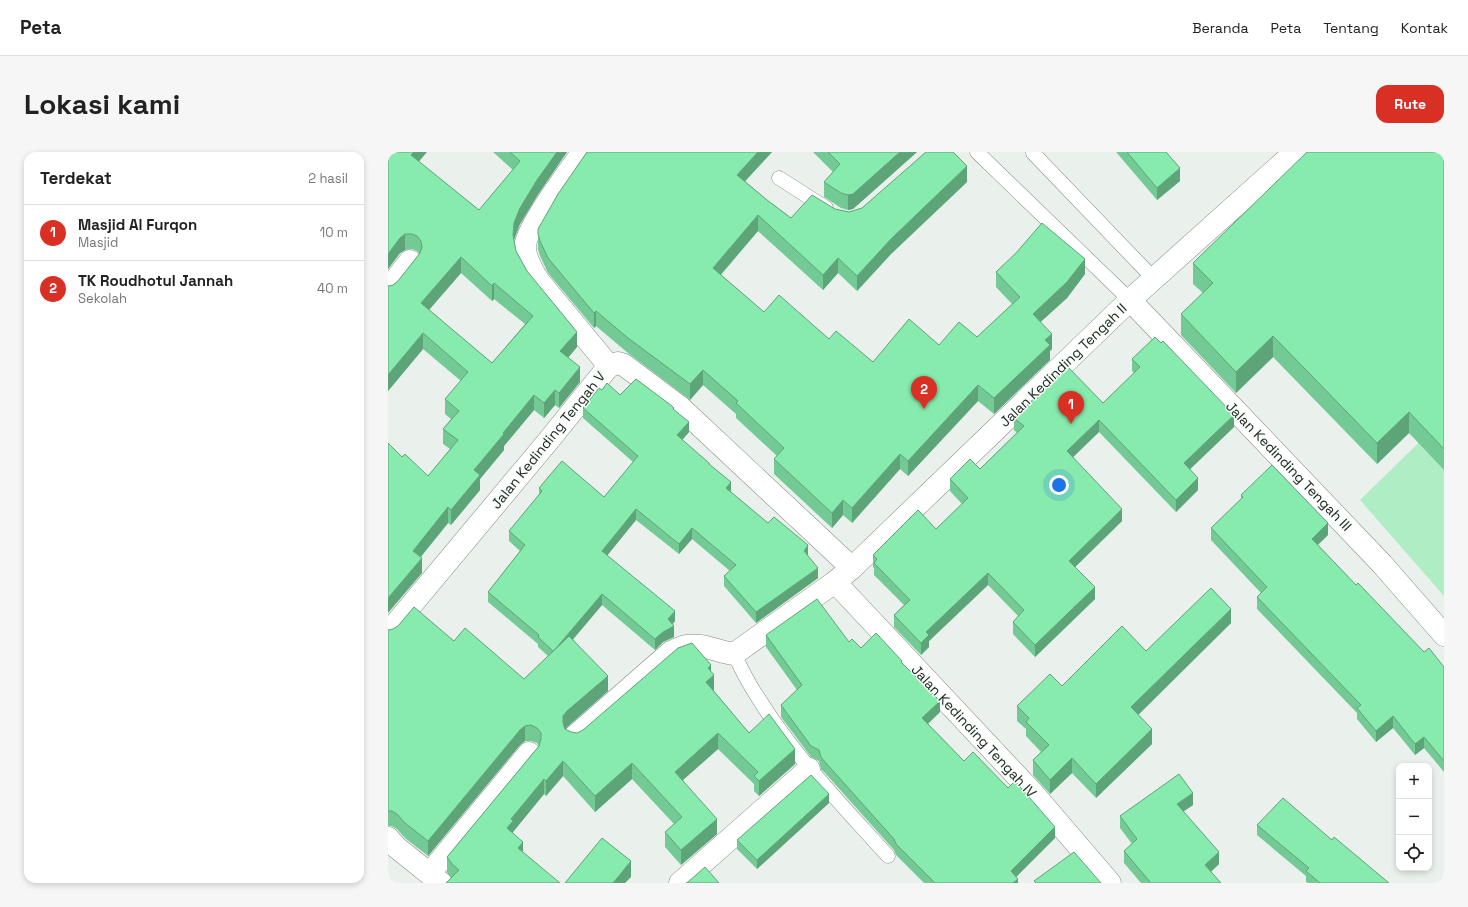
<!DOCTYPE html>
<html lang="id">
<meta charset="utf-8">
<style>
body{margin:0;font-family:"Space Grotesk",sans-serif;background:#f6f6f6;color:#222}
.controls{position:absolute;right:12px;bottom:12px;display:grid;overflow:hidden;border-radius:8px;box-shadow:0 2px 6px #0003}
.controls button{width:36px;height:36px;display:grid;place-items:center;padding:0;border:0;border-bottom:1px solid #e0e0e0;background:#fff;color:#222;font:20px sans-serif}
.you{position:absolute;left:671px;top:333px;width:14px;height:14px;margin:-10px;border:3px solid #fff;border-radius:50%;background:#1a73e8;box-shadow:0 0 0 6px #1a73e833}
.badge{display:grid;place-items:center;width:26px;height:26px;border-radius:50%;background:#d93025;color:#fff;font-size:13px;font-weight:700}
.pin{position:absolute;translate:-50% -33px;filter:drop-shadow(0 1px 2px #0008)}
.pin::after{content:'';position:absolute;top:21px;width:14px;height:12px;background:inherit;clip-path:polygon(0 0,100% 0,50% 100%)}
.list{margin:0;padding:0;list-style:none}
h2{display:flex;justify-content:space-between;align-items:center;height:52px;margin:0;padding:0 16px;font-size:17px}
h2 small{font-size:13px;font-weight:400;color:#767676}
.list li{display:grid;grid-template-columns:26px 1fr auto;gap:12px;align-items:center;box-sizing:border-box;height:56px;padding:0 16px;border-top:1px solid #e0e0e0}
.list b{display:block;font-size:15px;white-space:nowrap}
.list p{margin:0;font-size:13px;white-space:nowrap;color:#767676}
.list em{font-size:13px;font-style:normal;color:#767676}
.icon{flex:none;width:22px;height:22px;fill:none;stroke:currentColor;stroke-width:2;stroke-linecap:round;stroke-linejoin:round}
.map{position:relative;flex:none;width:1056px;height:731px;overflow:hidden;border-radius:12px}
header{display:flex;align-items:center;gap:24px;box-sizing:border-box;height:56px;padding:0 20px;background:#fff;border-bottom:1px solid #e0e0e0}
header strong{font-size:19px}
nav{display:flex;gap:22px;margin-inline-start:auto;font-size:14px}
.intro{display:flex;align-items:center;justify-content:space-between;box-sizing:border-box;height:96px;padding:0 24px}
h1{margin:0;font-size:28px}
.button{padding:10px 18px;border-radius:12px;background:#d93025;color:#fff;font-size:14px;font-weight:700}
main{display:flex;gap:24px;padding:0 24px}
aside{flex:1;background:#fff;border-radius:12px;box-shadow:0 2px 6px #0003}
.map>svg:first-child{display:block}
</style>
<header>
<strong>Peta</strong>
<nav><a>Beranda</a><a>Peta</a><a>Tentang</a><a>Kontak</a></nav>
</header>
<div class="intro"><h1>Lokasi kami</h1><a class="button">Rute</a></div>
<main>
<aside>
<h2>Terdekat<small>2 hasil</small></h2>
<ul class="list">
<li><span class="badge">1</span><div><b>Masjid Al Furqon</b><p>Masjid</p></div><em>10 m</em></li>
<li><span class="badge">2</span><div><b>TK Roudhotul Jannah</b><p>Sekolah</p></div><em>40 m</em></li>
</ul>
</aside>
<div class="map">
<svg width="1056" height="731" viewBox="0 0 1056 731">
<rect width="100%" height="100%" fill="#eaf1ec"/>
<polygon fill="#afeec4" points="1056,266 1056,444 972,348"/>
<g fill="none" stroke-linecap="round" stroke-linejoin="round">
<g stroke="#838a85" stroke-width="15">
<g id="service">
<polyline points="589,0 742,148"/>
<polyline points="645,1 766,127"/>
<polyline points="391,26 438,56"/>
<path d="M346 502C353 516 360 531 369 544 405 603 454 653 500 704"/>
</g>
</g>
<g stroke="#838a85" stroke-width="23">
<g id="minor">
<path d="M192 0 191 5C180 21 135 80 137 97 138 108 144 118 150 128L221 214"/>
<polyline points="0,137 22,109"/>
<polyline points="742,148 994,412 1056,483"/>
<polyline points="447,430 644,640 722,731"/>
<polyline points="0,481 161,288 221,214 230,211 236,213 292,255 464,416"/>
<path d="M187 584 283 500C288 498 293 495 298 494 315 491 330 500 346 502L447 430 464 416 742 148 907 0"/>
<polyline points="0,686 8,695 53,731"/>
<polyline points="42,721 141,601"/>
<polyline points="292,731 421,617"/>
</g>
</g>
<use href="#service" stroke="#fff" stroke-width="14"/>
<use href="#minor" stroke="#fff" stroke-width="22"/>
</g>
<g fill="#73ca95" fill-rule="evenodd">
<path d="M0 0 31 10 91 58 125 18 105 0H179L149 44 132 72 126 88 128 99 139 119 189 195 180 206 192 230 171 256 167 253 156 266 146 258 116 294V298L92 327V338L63 373 60 371 33 405 34 421 14 305 40 324 62 297 55 292V277L63 267 57 262V247L73 229 35 197 0 239V134L5 133 10 129 32 102 29 99 24 97 17 98 12 101 0 117ZM73 121 104 149 106 147 137 172 104 211 41 158Z"/>
<polygon points="199,0 384,0 357,29 379,48 403,66 447,57 461,60 579,30 503,102 469,139 450,121 435,138 370,79 333,123 376,160 441,187 485,210 589,185 624,152 608,135 608,120 697,122 679,146 652,170 664,197 662,199 662,208 606,262 590,249 520,324 512,317 464,371 455,363 444,376 386,322 386,307 389,304 348,266 348,262 315,233 302,248 240,201 208,174 206,176 160,121 152,104 150,97 150,82"/>
<polygon points="425,0 529,0 465,57 460,58 453,56 436,45 436,30 445,20"/>
<polygon points="728,0 778,0 792,29 769,48"/>
<polygon points="1056,0 1056,318 1021,281 989,312 885,205 848,241 793,183 793,162 815,141 805,132 805,111"/>
<polygon points="744,207 846,275 802,317 810,338 788,360 711,280 685,305 734,369 687,415 707,447 647,505 625,482 625,470 630,464 600,433 541,489 541,495 533,503 506,475 506,463 516,453 486,423 486,416 485,415 485,403 548,377 574,352 562,339 562,327 592,317 629,281 626,278 626,266 715,251 746,221 744,219"/>
<polygon points="214,238 286,258 301,280 294,288 321,313 343,340 380,371 420,404 430,426 368,471 336,434 336,424 342,419 304,387 291,402 248,368 219,403 287,469 284,473 286,485 275,490 267,498 214,453 185,487 220,539 179,575 177,577 183,580 189,581 323,519 326,538 326,539 361,581 407,612 371,644 366,639 366,632 330,597 295,628 329,682 293,713 277,695 277,680 286,672 244,627 207,660 175,624 158,644 156,642 125,680 63,726 59,720 59,705 151,594 149,591 143,589 137,589 132,593 40,704 17,686 9,677 4,674 0,674 0,478 66,489 136,527 160,504 150,495 150,492 100,450 100,440 132,399 121,389 121,379 151,343 151,336 216,345 245,310 195,266 195,256"/>
<polygon points="853,343 940,383 930,393 968,433 1036,500 1056,515 1056,620 1036,596 1027,603 1005,576 988,590 969,567 969,561 869,457 869,445 873,441 823,388 823,376 853,347"/>
<polygon points="843,471 750,563 764,592 708,646 684,621 662,642 645,623 645,608 653,600 638,584 638,577 629,569 629,554 674,534 758,499"/>
<polygon points="378,483 461,490 473,496 514,510 552,560 540,572 576,609 667,686 628,725 630,731 536,731 508,703 506,698 437,621 433,617 431,609 423,605 393,565 393,553 409,538 378,495"/>
<polygon points="441,651 369,717 349,697 349,688"/>
<polygon points="805,653 795,659 831,712 823,720 833,731 753,731 736,711 736,699 744,692 732,676 732,664"/>
<polygon points="869,673 944,688 1001,731 920,731 918,730 918,724 869,683"/>
</g>
<g fill="#5ea479">
<polygon points="26,0 39,0 23,19 23,3"/>
<polygon points="169,0 179,0 149,44 132,72 126,87 125,99 125,83 126,71 132,56 149,28"/>
<polygon points="370,0 384,0 349,38 349,23"/>
<polygon points="512,0 529,0 465,57 460,58 460,43"/>
<polygon points="579,14 579,30 503,102 469,139 469,124 503,87"/>
<polygon points="792,16 792,29 769,48 769,36"/>
<polygon points="370,63 370,79 325,131 325,116"/>
<polygon points="17,82 17,98 12,101 0,117 0,102 12,86"/>
<polygon points="73,105 73,121 33,167 33,151"/>
<polygon points="450,106 450,121 435,138 435,123"/>
<polygon points="697,107 697,122 679,146 645,177 645,162"/>
<polygon points="106,131 106,147 104,149 104,134"/>
<polygon points="208,159 208,174 206,176 206,161"/>
<polygon points="189,180 189,195 172,215 172,199"/>
<polygon points="35,181 35,197 0,239 0,223"/>
<polygon points="664,182 664,197 662,199 662,208 606,262 606,246 657,188"/>
<polygon points="885,184 885,205 848,241 848,220"/>
<polygon points="192,215 192,230 171,256 171,241"/>
<polygon points="315,218 315,233 302,248 302,232"/>
<polygon points="590,233 590,249 520,324 520,309"/>
<polygon points="167,238 167,253 156,266 156,251"/>
<polygon points="146,243 146,258 116,294 116,298 92,327 92,338 63,373 63,358 86,318 115,281"/>
<polygon points="1021,260 1021,281 989,312 989,291"/>
<polygon points="846,263 846,275 796,323 796,311"/>
<polygon points="711,268 711,280 679,311 679,299"/>
<polygon points="301,270 301,280 289,294 289,283"/>
<polygon points="512,302 512,317 464,371 464,356"/>
<polygon points="810,326 810,338 788,360 788,348"/>
<polygon points="343,330 343,341 338,336"/>
<polygon points="455,348 455,363 444,376 444,361"/>
<polygon points="60,355 60,371 25,414 25,399"/>
<polygon points="248,357 248,368 214,410 214,399"/>
<polygon points="734,357 734,369 681,421 681,409"/>
<polygon points="940,371 940,383 924,398 924,387"/>
<polygon points="304,376 304,387 291,402 291,392"/>
<polygon points="420,393 420,404 416,399"/>
<polygon points="34,406 34,421 0,461 0,446"/>
<polygon points="430,416 430,426 368,471 368,460"/>
<polygon points="600,421 600,433 541,489 541,495 533,503 533,491 538,480"/>
<polygon points="707,435 707,447 647,505 647,493"/>
<polygon points="214,442 214,453 166,510 166,499"/>
<polygon points="843,457 843,471 743,570 743,555"/>
<polygon points="287,459 287,469 280,477 286,474 286,485 275,490 267,498 267,487 280,467"/>
<polygon points="323,513 323,526 326,523 326,538 318,545 318,530 320,516"/>
<polygon points="220,524 220,539 179,575 175,580 175,564 179,559"/>
<polygon points="552,549 552,560 534,577 534,566"/>
<polygon points="1005,564 1005,576 988,590 988,579"/>
<polygon points="137,574 137,589 132,593 40,704 40,689 132,578"/>
<polygon points="764,577 764,592 708,646 708,632"/>
<polygon points="330,581 330,597 287,635 287,620"/>
<polygon points="1036,585 1036,596 1027,603 1027,592"/>
<polygon points="407,597 407,612 371,644 371,629"/>
<polygon points="684,606 684,621 662,642 662,628"/>
<polygon points="175,609 175,624 158,644 158,629"/>
<polygon points="244,611 244,627 207,660 207,644"/>
<polygon points="156,627 156,642 125,680 125,684 119,676 123,667"/>
<polygon points="805,641 805,653 789,664 789,652"/>
<polygon points="441,642 441,651 369,717 369,708"/>
<polygon points="329,667 329,682 293,713 293,698"/>
<polygon points="667,675 667,686 623,730 623,719"/>
<polygon points="135,690 135,705 130,696"/>
<polygon points="831,700 831,712 817,725 817,713"/>
<polygon points="243,709 243,725 237,731 225,731"/>
<polygon points="630,727 630,731 625,731"/>
</g>
<g fill="#86ebad" stroke="#5ea479" fill-rule="evenodd">
<path d="M0 0H26L23 3 91 58 132 9 122 0H169L149 28 132 56 126 71 125 83 128 99 139 119 189 180 172 199 192 215 171 241 167 238 156 251 146 243 115 281 116 282 86 318 92 323 63 358 60 355 25 399 34 406 0 446V291L14 305 17 302 40 324 70 288 55 277 71 259 57 247 80 220 35 181 0 223V134L5 133 10 129 32 101 34 95 33 89 29 84 24 82H17L12 86 0 102ZM73 105 104 134 106 131 145 164 104 211 33 151Z"/>
<polygon points="199,0 370,0 349,23 379,48 403,66 424,43 447,57 461,60 474,56 538,0 565,0 579,14 503,87 469,124 450,106 435,123 370,63 325,116 376,160 391,143 441,187 448,179 485,210 521,167 551,193 571,170 589,185 632,145 608,120 628,101 654,71 697,107 679,130 645,162 664,182 657,188 662,193 606,246 590,233 520,309 512,302 464,356 455,348 444,361 386,307 396,296 348,251 350,249 315,218 302,232 240,186 208,159 206,161 160,106 152,89 150,82 150,77 170,42"/>
<polygon points="440,0 512,0 465,42 460,43 453,41 436,30 452,12"/>
<polygon points="739,0 778,0 792,16 769,36"/>
<polygon points="919,0 1056,0 1056,297 1021,260 989,291 885,184 848,220 793,162 825,131 805,111"/>
<polygon points="767,185 773,191 775,189 846,263 796,311 810,326 788,348 711,268 679,299 734,357 681,409 707,435 647,493 625,470 636,458 600,421 538,480 541,483 533,491 506,463 522,448 486,411 489,407 485,403 530,358 548,377 580,346 562,327 582,307 592,317 636,274 626,266 679,214 715,251 752,215 744,207"/>
<polygon points="248,227 284,254 286,256 285,257 301,270 289,283 321,311 321,312 343,330 338,336 380,371 386,365 420,393 416,399 430,416 368,460 336,424 348,413 304,376 291,392 248,357 214,399 287,459 280,467 286,474 275,480 267,487 214,442 169,495 165,499 150,485 151,483 100,440 137,393 121,379 154,339 151,336 174,309 216,345 250,304 195,256 211,236 214,238 219,231 232,243"/>
<polygon points="884,313 940,371 924,387 968,433 970,431 1036,500 1041,496 1056,515 1056,609 1036,585 1027,592 1005,564 988,579 969,556 973,553 869,445 879,435 823,376 855,345 853,343"/>
<polygon points="823,436 843,457 743,555 764,577 708,632 684,606 662,628 645,608 661,593 638,570 641,566 629,554 662,522 674,534 734,474 758,499"/>
<polygon points="429,447 461,490 464,487 473,496 488,481 514,509 513,510 552,549 534,566 576,609 585,600 620,636 627,629 667,675 623,719 630,727 625,731 547,731 508,692 506,687 437,610 433,605 431,598 423,594 393,553 414,533 378,483"/>
<polygon points="26,455 66,489 77,476 136,527 181,484 220,524 179,559 175,564 175,571 177,577 183,580 189,581 195,578 290,496 304,491 323,513 320,516 326,523 318,530 361,581 381,562 407,597 371,629 366,624 370,620 330,581 287,620 329,667 293,698 277,680 294,665 244,611 207,644 175,609 158,629 156,627 123,667 125,669 119,676 135,690 130,696 172,731 58,731 71,718 65,713 59,705 151,594 153,587 153,581 149,576 143,573 137,574 132,578 40,689 17,671 9,662 4,659 0,659 0,478 5,477 10,474"/>
<polygon points="791,622 805,641 789,652 831,700 817,713 833,731 763,731 736,699 749,687 732,664"/>
<polygon points="423,623 441,642 369,708 349,688"/>
<polygon points="895,646 944,688 946,685 1001,731 932,731 918,719 921,716 869,673"/>
<polygon points="214,686 243,709 225,731 177,731"/>
<polygon points="686,700 713,731 648,731 646,729"/>
<polygon points="317,715 331,731 298,731 300,730"/>
</g>
<g text-anchor="middle" stroke-width="3" stroke-linejoin="round" paint-order="stroke">
<g font-size="14" fill="#1e211f" stroke="#f7fef9">
<text transform="translate(675 213) rotate(-44)" y="5">Jalan Kedinding Tengah II</text>
<text transform="translate(160 288) rotate(-51)" y="5">Jalan Kedinding Tengah V</text>
<text transform="translate(901 314) rotate(46)" y="5">Jalan Kedinding Tengah III</text>
<text transform="translate(586 579) rotate(47)" y="5">Jalan Kedinding Tengah IV</text>
</g>
</g>
</svg>
<div class="controls">
<button>+</button>
<button>−</button>
<button><svg class="icon" aria-label="locate" viewBox="0 0 24 24"><circle cx="12" cy="12" r="6"/><path d="M12 2v4M12 18v4M2 12h4M18 12h4"/></svg></button>
</div>
<div class="you"></div>
<div class="pin badge" style="left:683px;top:272px">1</div>
<div class="pin badge" style="left:536px;top:257px">2</div>
</div>
</main>
